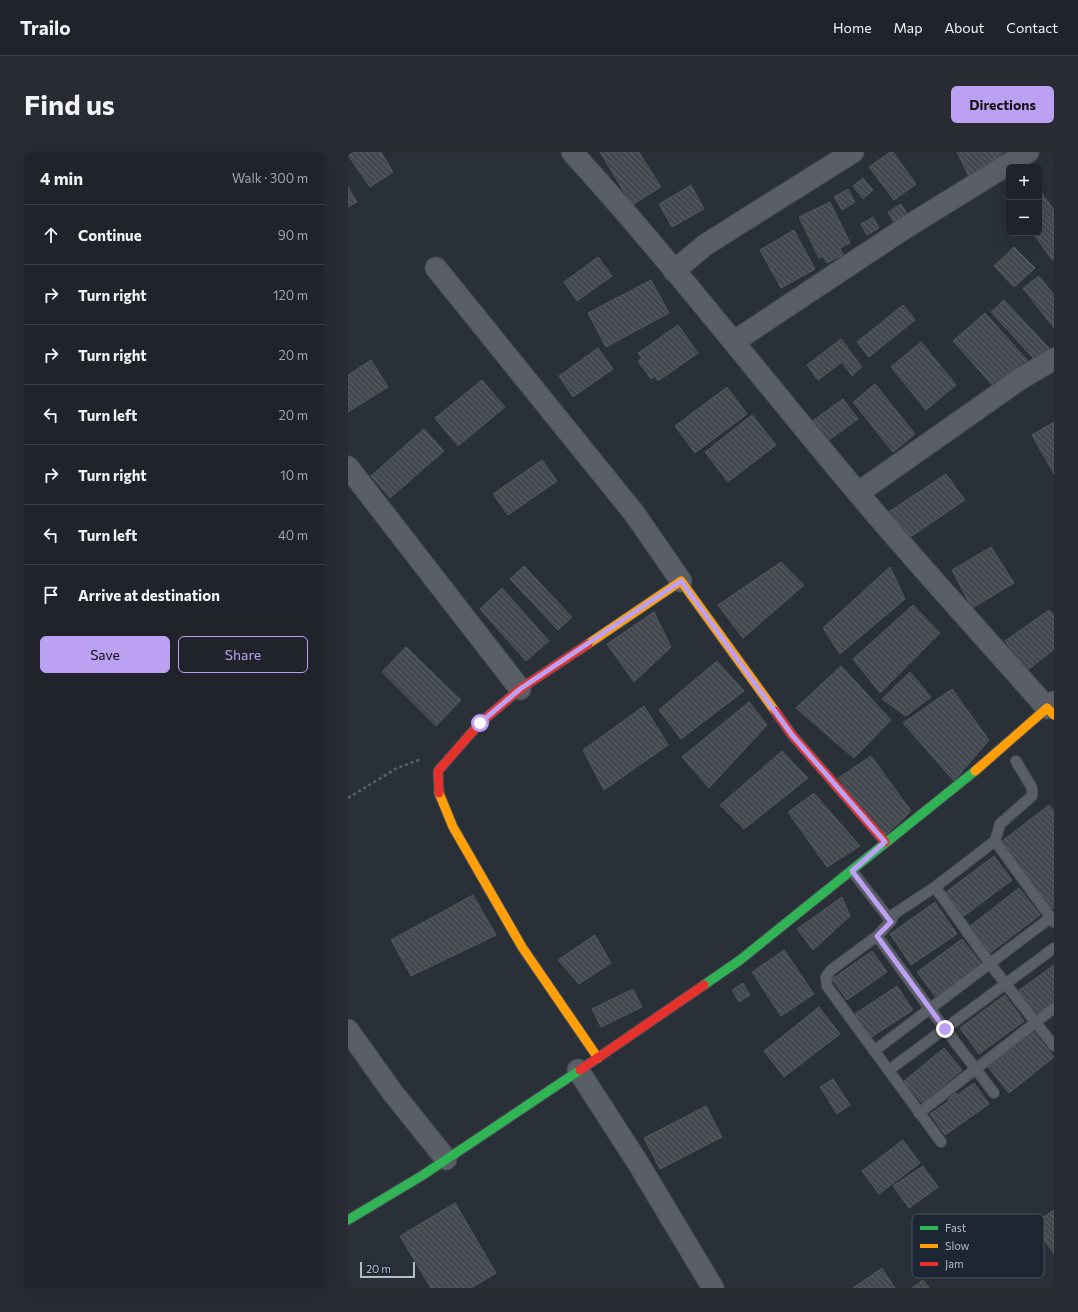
<!DOCTYPE html>
<meta charset="utf-8">
<style>
body{margin:0;font-family:Commissioner,sans-serif;background:#282c32;color:#f1f3f6}
.controls{position:absolute;right:12px;top:12px;display:grid;overflow:hidden;border-radius:6px;box-shadow:0 4px 16px #0002}
.controls button{width:36px;height:36px;display:grid;place-items:center;padding:0;border:0;border-bottom:1px solid #3d4147;background:#20242a;color:#f1f3f6;font:20px sans-serif}
.scale{position:absolute;left:12px;bottom:10px;width:55px;box-sizing:border-box;padding-left:4px;border:2px solid #b4bcc9;border-top:0;font-size:11px;line-height:14px;white-space:nowrap;color:#b4bcc9;-webkit-text-stroke:3px #1d2633;paint-order:stroke}
.stop{position:absolute;width:12px;height:12px;margin:-9px;border:3px solid #bca0f2;border-radius:50%;background:#fff}
.stop.end{background:#bca0f2;border-color:#fff;box-shadow:0 1px 4px #0008}
.list{margin:0;padding:0;list-style:none}
h2{display:flex;justify-content:space-between;align-items:center;height:52px;margin:0;padding:0 16px;font-size:17px}
h2 small{font-size:13px;font-weight:400;color:#a2a4a8}
.list li{display:grid;grid-template-columns:26px 1fr auto;gap:12px;align-items:center;box-sizing:border-box;height:60px;padding:0 16px;border-top:1px solid #3d4147}
.list b{display:block;font-size:15px;white-space:nowrap}
.list em{font-size:13px;font-style:normal;color:#a2a4a8}
.actions{display:flex;gap:8px;padding:12px 16px}
.actions a{flex:1;padding:9px 0;border:1px solid #bca0f2;border-radius:6px;text-align:center;font-size:14px;color:#bca0f2}
.actions .main{background:#bca0f2;color:#111}
.icon{flex:none;width:22px;height:22px;fill:none;stroke:currentColor;stroke-width:2;stroke-linecap:round;stroke-linejoin:round}
.map{position:relative;flex:none;width:706px;height:1136px;overflow:hidden;border-radius:6px}
header{display:flex;align-items:center;gap:24px;box-sizing:border-box;height:56px;padding:0 20px;background:#20242a;border-bottom:1px solid #3d4147}
header strong{font-size:19px}
nav{display:flex;gap:22px;margin-inline-start:auto;font-size:14px}
.intro{display:flex;align-items:center;justify-content:space-between;box-sizing:border-box;height:96px;padding:0 24px}
h1{margin:0;font-size:28px}
.button{padding:10px 18px;border-radius:6px;background:#bca0f2;color:#111;font-size:14px;font-weight:700}
main{display:flex;gap:24px;padding:0 24px}
aside{flex:1;background:#20242a;border-radius:6px;box-shadow:0 4px 16px #0002}
.map>svg:first-child{display:block}
</style>
<header>
<strong>Trailo</strong>
<nav><a>Home</a><a>Map</a><a>About</a><a>Contact</a></nav>
</header>
<div class="intro"><h1>Find us</h1><a class="button">Directions</a></div>
<main>
<aside>
<h2>4 min<small>Walk · 300 m</small></h2>
<ul class="list">
<li><svg class="icon" aria-label="ahead" viewBox="0 0 24 24"><path d="M12 20V5M6 11l6-6 6 6"/></svg><div><b>Continue</b></div><em>90 m</em></li>
<li><svg class="icon" aria-label="right" viewBox="0 0 24 24"><path d="M7 20v-9h11M14 6l5 5-5 5"/></svg><div><b>Turn right</b></div><em>120 m</em></li>
<li><svg class="icon" aria-label="right" viewBox="0 0 24 24"><path d="M7 20v-9h11M14 6l5 5-5 5"/></svg><div><b>Turn right</b></div><em>20 m</em></li>
<li><svg class="icon" aria-label="left" viewBox="0 0 24 24"><path d="M17 20v-9H6M10 6l-5 5 5 5"/></svg><div><b>Turn left</b></div><em>20 m</em></li>
<li><svg class="icon" aria-label="right" viewBox="0 0 24 24"><path d="M7 20v-9h11M14 6l5 5-5 5"/></svg><div><b>Turn right</b></div><em>10 m</em></li>
<li><svg class="icon" aria-label="left" viewBox="0 0 24 24"><path d="M17 20v-9H6M10 6l-5 5 5 5"/></svg><div><b>Turn left</b></div><em>40 m</em></li>
<li><svg class="icon" aria-label="arrive" viewBox="0 0 24 24"><path d="M6 21V4h12l-3 4 3 4H6"/></svg><div><b>Arrive at destination</b></div></li>
</ul>
<div class="actions"><a class="main">Save</a><a>Share</a></div>
</aside>
<div class="map">
<svg width="706" height="1136" viewBox="0 0 706 1136">
<defs>
<pattern id="building-back-hatch" width="6" height="6" patternUnits="userSpaceOnUse"><rect width="6" height="6" fill="#444950"/><path d="M-1 5l2 2M0 0l6 6M5-1l2 2" fill="none" stroke="#5d6168"/></pattern>
</defs>
<rect width="100%" height="100%" fill="#2a3038"/>
<g fill="url(#building-back-hatch)" stroke="#52575f">
<polygon points="4,0 33,0 45,20 22,35 0,3"/>
<polygon points="252,0 291,0 313,35 284,53"/>
<polygon points="542,0 545,0 568,32 546,48 521,15"/>
<polygon points="609,0 654,0 655,2 644,8 649,16 621,25"/>
<polygon points="515,26 525,38 515,47 505,34"/>
<polygon points="343,33 356,57 324,75 311,52"/>
<polygon points="0,35 9,50 0,55"/>
<polygon points="500,37 507,50 494,58 486,45"/>
<polygon points="691,37 706,58 706,107 704,108 685,81 691,81"/>
<polygon points="482,50 502,91 492,96 495,103 479,111 475,104 471,106 451,65"/>
<polygon points="553,52 560,63 547,72 540,60"/>
<polygon points="525,65 531,76 519,83 513,72"/>
<polygon points="446,78 467,117 433,136 412,98"/>
<polygon points="666,95 687,116 666,135 646,114"/>
<polygon points="250,105 264,124 229,149 216,130"/>
<polygon points="691,124 706,143 706,176 675,136"/>
<polygon points="303,128 321,161 258,195 240,161"/>
<polygon points="656,148 701,196 687,208 643,160"/>
<polygon points="555,153 567,168 521,205 509,190"/>
<polygon points="637,161 681,210 649,238 605,189"/>
<polygon points="330,173 350,201 310,229 307,224 303,227 290,209 294,206 290,201"/>
<polygon points="493,187 514,215 504,224 494,210 470,228 459,213"/>
<polygon points="573,190 608,233 578,258 543,215"/>
<polygon points="250,196 265,217 225,245 211,224"/>
<polygon points="23,208 40,235 0,260 0,223"/>
<polygon points="134,228 157,255 110,294 87,266"/>
<polygon points="527,232 567,282 545,300 505,250"/>
<polygon points="379,235 399,262 347,301 327,274"/>
<polygon points="495,247 510,267 478,290 463,270"/>
<polygon points="404,263 428,293 380,330 357,300"/>
<polygon points="706,270 706,322 684,283"/>
<polygon points="76,277 96,299 42,346 23,324"/>
<polygon points="194,308 209,329 160,363 145,342"/>
<polygon points="598,322 617,348 555,390 536,363"/>
<polygon points="643,395 666,431 624,456 604,418"/>
<polygon points="433,410 456,433 395,486 370,453"/>
<polygon points="176,414 224,465 210,478 162,427"/>
<polygon points="542,415 557,447 492,502 475,476"/>
<polygon points="154,436 201,489 178,509 132,457"/>
<polygon points="565,453 592,481 532,541 505,507"/>
<polygon points="701,458 706,463 706,497 679,519 657,489"/>
<polygon points="306,460 323,495 286,530 259,492"/>
<polygon points="58,495 113,548 88,574 34,520"/>
<polygon points="369,509 396,539 333,587 311,558"/>
<polygon points="493,514 543,568 506,606 448,556"/>
<polygon points="562,520 583,545 558,564 534,547"/>
<polygon points="604,537 641,588 606,629 555,571"/>
<polygon points="401,550 419,573 361,636 334,605"/>
<polygon points="296,554 320,593 256,638 235,598"/>
<polygon points="434,599 460,626 396,677 372,653"/>
<polygon points="523,604 563,659 536,685 490,626"/>
<polygon points="466,641 512,694 479,715 440,660"/>
<polygon points="701,653 706,659 706,755 704,757 653,690"/>
<polygon points="646,704 664,728 616,764 598,740"/>
<polygon points="671,736 692,763 642,801 622,774"/>
<polygon points="125,743 148,783 63,824 43,788"/>
<polygon points="494,745 502,764 465,798 449,777"/>
<polygon points="587,750 609,782 563,813 542,782"/>
<polygon points="247,783 263,811 231,832 210,808"/>
<polygon points="614,787 634,813 589,847 569,820"/>
<polygon points="436,798 466,842 433,864 404,820"/>
<polygon points="524,799 539,820 499,848 484,827"/>
<polygon points="706,813 706,849 687,863 670,839"/>
<polygon points="395,831 402,843 391,850 384,838"/>
<polygon points="549,834 565,858 522,886 507,862"/>
<polygon points="285,837 294,855 253,875 244,857"/>
<polygon points="657,843 676,869 631,902 612,876"/>
<polygon points="471,855 492,882 436,925 416,899"/>
<polygon points="685,879 706,905 661,941 640,915"/>
<polygon points="596,896 614,918 574,951 556,929"/>
<polygon points="485,927 502,953 489,962 472,935"/>
<polygon points="626,931 641,952 597,983 582,962 601,949 600,947 608,941 609,943"/>
<polygon points="358,954 374,985 312,1017 296,986"/>
<polygon points="555,988 572,1011 531,1042 514,1019"/>
<polygon points="575,1014 590,1035 561,1056 545,1034"/>
<polygon points="107,1051 148,1121 123,1136 83,1136 52,1084"/>
<polygon points="706,1058 706,1102 685,1072"/>
<polygon points="534,1116 547,1136 505,1136"/>
<polygon points="575,1128 581,1136 564,1136"/>
</g>
<g fill="none" stroke-linecap="round" stroke-linejoin="round">
<g stroke="#484c53" stroke-width="12">
<g id="lane">
<polyline points="668,609 684,636 684,644 652,672 647,689 706,770"/>
<polyline points="504,719 543,769"/>
<polyline points="587,735 643,813 706,894"/>
<polyline points="529,784 483,818 478,825 479,834 593,990"/>
<polyline points="526,899 702,766"/>
<polyline points="541,918 706,796"/>
<polyline points="646,941 582,857 529,784 543,769 546,762 587,735 647,689"/>
<polyline points="571,961 706,856"/>
</g>
</g>
<g stroke="#484c53" stroke-width="23">
<g id="street">
<path d="M224 0C324 110 414 227 510 341 571 414 636 484 699 556L706 550"/>
<polyline points="88,116 286,361 333,429"/>
<polyline points="326,119 357,93 505,0"/>
<polyline points="387,189 557,76 680,0"/>
<polyline points="0,315 172,537"/>
<polyline points="510,341 672,227 706,207"/>
<polyline points="0,878 45,941 98,1007"/>
<polyline points="230,918 290,1011 365,1136"/>
</g>
</g>
<g stroke="#484c53" stroke-width="11">
<g id="fast">
<polyline points="356,833 392,808 627,619"/>
<polyline points="0,1068 75,1023 232,918"/>
</g>
</g>
<g stroke="#484c53" stroke-width="11">
<g id="slow">
<polyline points="240,492 333,429 427,559"/>
<polyline points="627,619 699,556 706,563"/>
<polyline points="91,641 105,675 174,795 250,906"/>
</g>
</g>
<g stroke="#484c53" stroke-width="11">
<g id="jam">
<polyline points="427,559 444,583 537,690"/>
<polyline points="91,641 90,619 132,571 172,537 240,492"/>
<polyline points="232,918 356,833"/>
</g>
</g>
<polyline stroke="#5d636a" stroke-width="2.5" stroke-dasharray="3 3" stroke-linecap="butt" points="0,646 49,616 71,608 74,609"/>
<use href="#lane" stroke="#5a5e66" stroke-width="10"/>
<use href="#street" stroke="#5a5e66" stroke-width="21"/>
<use href="#fast" stroke="#30b455" stroke-width="9"/>
<use href="#slow" stroke="#ff9f0a" stroke-width="9"/>
<use href="#jam" stroke="#e5322d" stroke-width="9"/>
</g>
<g fill="none" stroke-linecap="round" stroke-linejoin="round">
<polyline stroke="#bca0f2" stroke-width="5" points="132,571 172,537 333,429 444,583 537,690 504,719 543,770 529,784 597,877"/>
</g>
<rect x="564" y="1062" width="132" height="64" rx="6" fill="#1d2633" stroke="#4a5360" stroke-width="1"/>
<rect x="572" y="1074" width="18" height="4" fill="#30b455"/>
<rect x="572" y="1092" width="18" height="4" fill="#ff9f0a"/>
<rect x="572" y="1110" width="18" height="4" fill="#e5322d"/>
<g font-size="11" fill="#b4bcc9">
<text x="597" y="1080">Fast</text>
<text x="597" y="1098">Slow</text>
<text x="597" y="1116">Jam</text>
</g>
</svg>
<div class="controls">
<button>+</button>
<button>−</button>
</div>
<div class="scale">20 m</div>
<div class="stop" style="left:132px;top:571px"></div>
<div class="stop end" style="left:597px;top:877px"></div>
</div>
</main>
